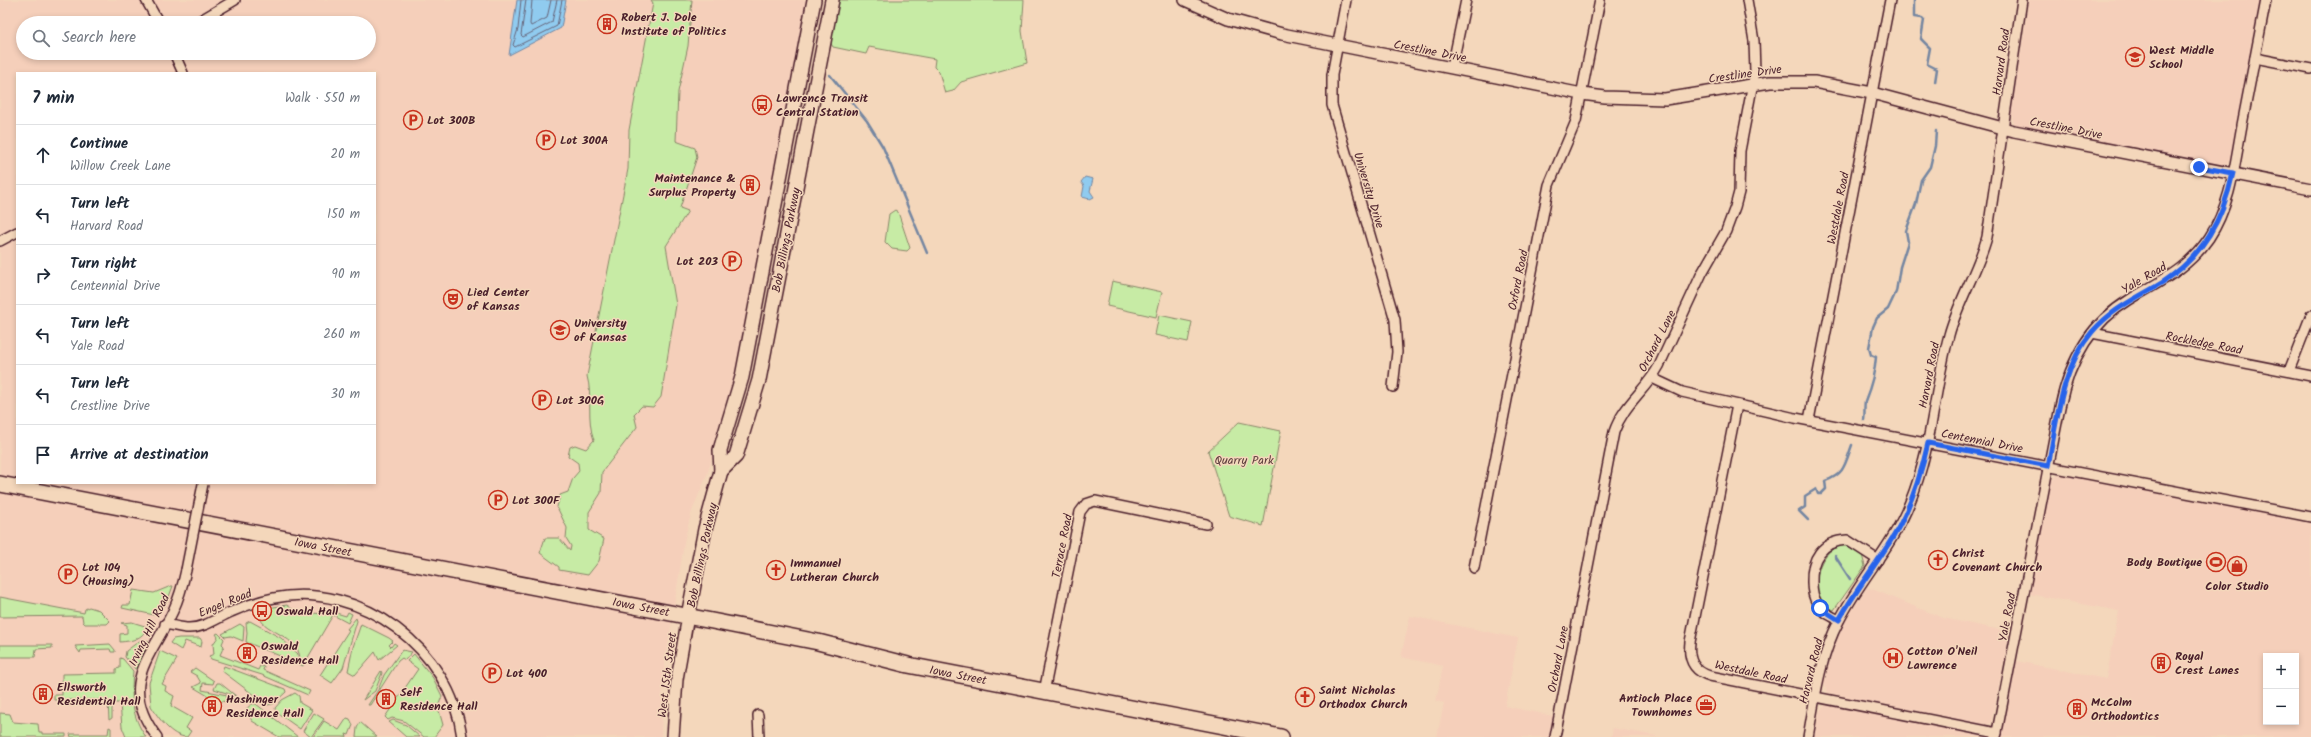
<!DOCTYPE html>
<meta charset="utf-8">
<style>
body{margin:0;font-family:Kalam,sans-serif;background:#f6f6f7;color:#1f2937}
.controls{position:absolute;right:12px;bottom:12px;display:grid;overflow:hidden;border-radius:0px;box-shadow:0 2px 6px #0003}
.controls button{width:36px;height:36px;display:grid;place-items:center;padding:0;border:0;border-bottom:1px solid #e0e1e3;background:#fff;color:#1f2937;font:20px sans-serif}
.stop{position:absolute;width:12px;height:12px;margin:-9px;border:3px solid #2563eb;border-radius:50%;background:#fff}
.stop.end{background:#2563eb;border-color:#fff;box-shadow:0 1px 4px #0008}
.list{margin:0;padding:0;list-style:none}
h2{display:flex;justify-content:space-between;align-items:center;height:52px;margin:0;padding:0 16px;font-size:17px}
h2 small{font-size:13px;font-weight:400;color:#747a83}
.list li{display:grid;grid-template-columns:26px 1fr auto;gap:12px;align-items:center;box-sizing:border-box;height:60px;padding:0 16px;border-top:1px solid #e0e1e3}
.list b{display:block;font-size:15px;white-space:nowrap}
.list p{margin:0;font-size:13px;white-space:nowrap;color:#747a83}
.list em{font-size:13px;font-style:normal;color:#747a83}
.icon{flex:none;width:22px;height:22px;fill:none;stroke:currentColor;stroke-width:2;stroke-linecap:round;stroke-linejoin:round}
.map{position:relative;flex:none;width:2311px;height:737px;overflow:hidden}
.search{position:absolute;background:#fff;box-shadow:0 2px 6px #0003;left:16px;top:16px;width:360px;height:44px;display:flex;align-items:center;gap:10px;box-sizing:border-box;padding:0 14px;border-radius:22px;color:#747a83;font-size:15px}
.panel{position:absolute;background:#fff;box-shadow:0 2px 6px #0003;left:16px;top:72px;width:360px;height:412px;border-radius:0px}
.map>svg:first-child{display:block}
</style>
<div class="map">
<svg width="2311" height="737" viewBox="0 0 2311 737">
<rect width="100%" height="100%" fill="#f4d7bb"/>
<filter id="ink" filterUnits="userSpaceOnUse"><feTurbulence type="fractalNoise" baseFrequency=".025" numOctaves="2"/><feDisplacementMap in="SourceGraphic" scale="8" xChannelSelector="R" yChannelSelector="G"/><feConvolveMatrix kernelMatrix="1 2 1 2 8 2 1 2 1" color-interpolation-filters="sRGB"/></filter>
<g filter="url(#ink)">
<g fill="#f5cfba" fill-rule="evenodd">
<path d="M0 0H808L736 377 708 472 692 511 685 537 663 677 661 737H0ZM23 23H369V53H23ZM17 73H375V483H17Z"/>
<polygon points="2029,0 2260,0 2230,158 2227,164 2222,165 2019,126 2014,123 2011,114"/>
<path d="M2059 474 2311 523V737H2001L2016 661 2106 679 2119 611 2029 594 2051 481ZM2266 656H2296V722H2266Z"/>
<polygon points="1867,587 1943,618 2010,632 1991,723 1985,725 1828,693 1824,683 1835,643 1845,621"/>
<polygon points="1410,616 1518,638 1505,706 1553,716 1549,737 1437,737 1444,703 1436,701 1443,666 1401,657"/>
<polygon points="1830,705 1981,735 1984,737 1814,737 1819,712 1824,706"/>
<polygon points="1613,728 1656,736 1656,737 1611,737"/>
</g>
<g fill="#c7eba5" stroke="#888568">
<path d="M651 0H692L688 46 678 92 676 141 695 148 697 157 680 208 688 211 666 246 676 305 661 397 653 407 642 406 634 414 637 427 602 472 601 493 589 512V530L604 539 599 561 588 575 559 570V567L540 553 545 538H559L570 551 571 546 566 538 567 528 557 507 560 495 568 492 573 478 579 471 578 463 568 456 570 447 575 445 586 449 594 440C586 419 593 397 587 376L628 169 629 130 653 3Z"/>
<polygon points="838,0 1024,0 1022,31 1027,63 961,82 953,91 945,93 939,72 934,67 935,59 869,47 866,54 833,47 830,42"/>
<polygon points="895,210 898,212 910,248 907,251 892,249 885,242 889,214"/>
<polygon points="1112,281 1162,292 1156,317 1107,306"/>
<polygon points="1159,315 1192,322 1188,342 1155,335"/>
<polygon points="1239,422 1281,431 1263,526 1229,516 1208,451"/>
<path d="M1844 545 1862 555 1865 566 1834 610C1806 604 1814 548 1844 545Z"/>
<polygon points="171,586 173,586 167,602 163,601 161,604 166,605 159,607 154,615 122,608 123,605 130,605 133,590 154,593"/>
<polygon points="0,597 84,613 85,609 89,607 99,610 110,621 107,624 85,624 83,622 82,616 0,617"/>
<path d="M287 605 296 612 326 614 335 608 336 613 346 616 348 612 352 614 348 623 333 615 303 666 299 664C307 635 253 631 261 613L267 608Z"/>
<polygon points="356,618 357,621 343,668 332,683 320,675 349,630 347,629"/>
<polygon points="250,621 281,638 298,654 297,663 246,642 247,633 246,623"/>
<path d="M132 622 148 627C142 639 133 641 120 642V634L127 633V625L121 623Z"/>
<polygon points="240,624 244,627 243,641 231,636 225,637 222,634"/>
<polygon points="361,624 389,638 393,641 389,645 391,647 394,643 397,645 379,660 375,652 355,675 348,671 353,647"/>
<polygon points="218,633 224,639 222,644 224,646 220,655 258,670 260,666 264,667 263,670 310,691 308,695 262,675 211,659 209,656 214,654 213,644 218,637 216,634"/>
<polygon points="179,638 200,638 202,641 201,647 185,641 181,650 170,643 173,639"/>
<polygon points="142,639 149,641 137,669 135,669 125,657 126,651"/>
<polygon points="110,644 115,650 115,652 111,652 110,649 81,650 80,653 75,646"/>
<polygon points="0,645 52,645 52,648 36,649 35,657 0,657"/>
<polygon points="402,650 412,652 405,660 402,658 398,661 370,705 368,705 378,690 384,675"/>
<path d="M160 651 177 659 162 684 166 686 165 691 174 696 171 706 192 718 186 728 191 731 187 737C171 737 158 717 151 706L149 683Z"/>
<polygon points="414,654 433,678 442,696 438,707 443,725 434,737 424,737 404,721 392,718 388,720 385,717 418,669 407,661"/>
<path d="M120 658 123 659 133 671C131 696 131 716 146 737H126L122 727 120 703H112V718L109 720 108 700H54V695H62V674L116 673V669L120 668Z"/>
<polygon points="224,666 285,689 286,692 273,704 267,705 222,671"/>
<polygon points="195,668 214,681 213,684 203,683 202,690 227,695 226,702 222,701 220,703 193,687 201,683 197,676 190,672"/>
<polygon points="381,671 382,673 375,691 363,700"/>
<polygon points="217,683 220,683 236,696 214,689"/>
<polygon points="295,693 299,696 300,703 312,710 300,729 276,712 275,708 282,700"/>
<polygon points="252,704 256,704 298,737 279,737 252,721 246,709"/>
<polygon points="0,713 10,714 13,722 38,724 39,732 42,732 42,734 66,734 66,737 0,737"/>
<polygon points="314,713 324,719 311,737 303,731"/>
<polygon points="347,718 350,719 353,725 349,735 346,734 347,737 313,737 324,721 339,730"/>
<polygon points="393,720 406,725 420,737 406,737 389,722"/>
<polygon points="360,722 377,737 356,737 357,728"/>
<polygon points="109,727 111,728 111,737 71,737 70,734 108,734"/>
</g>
<g fill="#90cbef" stroke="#7486a1">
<polygon points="517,0 566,0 561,28 509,55"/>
<polygon points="1085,177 1093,179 1090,191 1094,197 1090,199 1082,197 1084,186 1081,182"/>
</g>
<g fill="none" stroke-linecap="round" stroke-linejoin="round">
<g stroke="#666479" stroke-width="1">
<polyline points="521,0 518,29 513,45 515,47 557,26 562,0"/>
<polyline points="526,0 521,35 523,37 552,22 557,0"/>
<polyline points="532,0 530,24 531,26 547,18 551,0"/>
</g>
<g stroke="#7486a1" stroke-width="2.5">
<polyline points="1914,0 1914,17 1922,18 1924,20 1921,39 1930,48 1927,64 1937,69 1935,82"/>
<polyline points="830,75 867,121 883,147 927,253"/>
<path d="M1864 420C1865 414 1864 406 1865 401 1871 386 1875 373 1876 357L1871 355 1869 348 1873 327 1877 318 1888 309 1896 292 1900 267 1908 242 1906 231 1916 204 1921 180 1930 167 1935 146 1936 131"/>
<path d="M1808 520 1799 511 1805 507V496L1816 489 1818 494H1821L1826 489 1825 481C1845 474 1845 464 1852 445"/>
<polyline points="1835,556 1850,579"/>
</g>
<g stroke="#4a1f2b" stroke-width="12">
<g id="minor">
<polyline points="146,0 159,23"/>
<polyline points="1346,0 1332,75 1332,105 1395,320 1397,352 1393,387"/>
<polyline points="196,23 235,0"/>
<polyline points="174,53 183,73"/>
<polyline points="2255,58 2311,69"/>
<polyline points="1452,68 1466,0"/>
<polyline points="0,241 17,232"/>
<polyline points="2092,333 2311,376"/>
<polyline points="2289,371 2311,315"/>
<polyline points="1652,378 1682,392 1795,418 2311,517"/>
<path d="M1737 405 1690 642C1688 659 1693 671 1710 676L1997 733"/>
<polyline points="1809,420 1890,0"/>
<polyline points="1474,568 1549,185 1576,121 1600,0"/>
<path d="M1839 620C1831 616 1822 612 1817 603 1813 597 1812 589 1812 582 1811 559 1822 541 1847 540L1878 560"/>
<path d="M165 624C173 625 181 628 189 628 205 628 217 618 231 612 244 606 259 601 274 598 361 581 451 649 462 737"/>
<polyline points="1044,692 1080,512 1086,504 1095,501 1206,524"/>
<polyline points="758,715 759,737"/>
<path d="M157 737C117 684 151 658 173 611 179 598 183 584 186 570"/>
<path d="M1555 737 1614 432C1623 405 1646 390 1659 366L1702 273 1726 231 1735 207 1739 192 1740 151 1755 72 1754 41 1747 0"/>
<path d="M1808 737C1815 698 1820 657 1839 621 1860 579 1893 546 1910 502 1932 449 1934 390 1949 335 1958 301 1978 271 1987 237L2022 0"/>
<path d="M1996 737 2060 407C2069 363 2089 324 2129 300 2160 281 2187 270 2209 238 2231 205 2235 163 2242 125 2250 84 2258 42 2266 0"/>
</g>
</g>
<g stroke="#4a1f2b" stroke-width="14">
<g id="tertiary">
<polyline points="1185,0 1228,19 1282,34 1582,94 1605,97 1665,99 1770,82 1814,82 1872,93 2014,131 2311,189"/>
<polyline points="673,737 677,679 688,616"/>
</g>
</g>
<g stroke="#4a1f2b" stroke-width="16">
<g id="secondary">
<polyline points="721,471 736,456 759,380 832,0"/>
<polyline points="688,616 705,529 721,471 720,450 742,377 814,0"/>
</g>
</g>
<g stroke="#4a1f2b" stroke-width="18">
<polyline id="trunk" points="0,484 712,621 818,642 908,665 1281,737"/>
</g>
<use href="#minor" stroke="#f4d7bb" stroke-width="9"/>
<use href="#tertiary" stroke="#f4d7bb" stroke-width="11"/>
<use href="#secondary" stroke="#f4d7bb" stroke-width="13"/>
<use href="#trunk" stroke="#f4d7bb" stroke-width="15"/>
<g stroke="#4a1f2b" stroke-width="12" stroke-linecap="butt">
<polyline id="minor-bridge" points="186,570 203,484"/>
</g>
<use href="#minor-bridge" stroke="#f4d7bb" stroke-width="9"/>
</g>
</g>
<g fill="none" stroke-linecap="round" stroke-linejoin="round" filter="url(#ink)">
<path stroke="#2563eb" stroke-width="5" d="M1820 608 1839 620C1854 593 1872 570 1888 545 1909 514 1920 479 1928 443L2048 466C2057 421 2061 368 2092 332 2114 307 2136 299 2163 282 2203 256 2223 219 2233 173L2199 167"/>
</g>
<defs>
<g id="building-ring" transform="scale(1)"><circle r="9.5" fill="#f4d7bb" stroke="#c8321e" stroke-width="1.5"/><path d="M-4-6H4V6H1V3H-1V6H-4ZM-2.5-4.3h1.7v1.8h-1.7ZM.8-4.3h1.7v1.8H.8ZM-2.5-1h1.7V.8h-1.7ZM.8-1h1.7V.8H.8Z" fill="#c8321e"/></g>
<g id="school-ring" transform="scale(1)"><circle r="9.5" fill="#f4d7bb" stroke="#c8321e" stroke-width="1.5"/><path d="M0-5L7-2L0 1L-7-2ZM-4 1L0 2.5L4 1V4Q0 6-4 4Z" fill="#c8321e"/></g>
<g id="bus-ring" transform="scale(1)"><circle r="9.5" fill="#f4d7bb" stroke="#c8321e" stroke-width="1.5"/><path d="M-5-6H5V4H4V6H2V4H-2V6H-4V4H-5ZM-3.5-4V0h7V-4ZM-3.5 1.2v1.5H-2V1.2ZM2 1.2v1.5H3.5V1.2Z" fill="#c8321e"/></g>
<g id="parking-ring" transform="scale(1)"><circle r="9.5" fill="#f4d7bb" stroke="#c8321e" stroke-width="1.5"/><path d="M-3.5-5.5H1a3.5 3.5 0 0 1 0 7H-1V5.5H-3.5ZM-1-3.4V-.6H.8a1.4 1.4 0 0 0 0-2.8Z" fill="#c8321e"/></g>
<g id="theatre-ring" transform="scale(1)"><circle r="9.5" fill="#f4d7bb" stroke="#c8321e" stroke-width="1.5"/><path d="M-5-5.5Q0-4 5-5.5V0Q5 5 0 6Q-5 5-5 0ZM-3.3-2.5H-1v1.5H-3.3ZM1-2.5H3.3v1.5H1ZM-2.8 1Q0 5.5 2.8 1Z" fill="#c8321e"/></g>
<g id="university-ring" transform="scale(1)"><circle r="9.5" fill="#f4d7bb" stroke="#c8321e" stroke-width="1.5"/><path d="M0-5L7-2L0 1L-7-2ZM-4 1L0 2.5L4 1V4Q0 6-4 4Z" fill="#c8321e"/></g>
<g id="church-ring" transform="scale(1)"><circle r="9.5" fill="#f4d7bb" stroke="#c8321e" stroke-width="1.5"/><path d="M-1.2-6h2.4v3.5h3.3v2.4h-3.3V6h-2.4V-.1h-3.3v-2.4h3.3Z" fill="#c8321e"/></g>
<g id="stadium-ring" transform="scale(1)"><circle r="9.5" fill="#f4d7bb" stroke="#c8321e" stroke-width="1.5"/><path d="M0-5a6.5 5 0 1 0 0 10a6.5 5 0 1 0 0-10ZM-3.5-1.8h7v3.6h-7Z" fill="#c8321e"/></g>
<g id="shop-ring" transform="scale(1)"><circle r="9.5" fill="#f4d7bb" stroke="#c8321e" stroke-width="1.5"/><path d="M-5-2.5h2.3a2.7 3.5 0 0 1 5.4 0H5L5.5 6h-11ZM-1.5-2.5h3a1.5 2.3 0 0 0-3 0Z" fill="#c8321e"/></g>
<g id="hospital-ring" transform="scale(1)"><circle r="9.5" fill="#f4d7bb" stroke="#c8321e" stroke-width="1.5"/><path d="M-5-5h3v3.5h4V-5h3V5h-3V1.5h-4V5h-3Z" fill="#c8321e"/></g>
<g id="office-ring" transform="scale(1)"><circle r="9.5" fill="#f4d7bb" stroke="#c8321e" stroke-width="1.5"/><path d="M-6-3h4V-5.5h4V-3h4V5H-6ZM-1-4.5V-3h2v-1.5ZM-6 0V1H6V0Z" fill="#c8321e"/></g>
</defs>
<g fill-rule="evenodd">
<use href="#building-ring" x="607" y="24"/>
<use href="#school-ring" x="2135" y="57"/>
<use href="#bus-ring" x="762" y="105"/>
<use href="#parking-ring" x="413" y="120"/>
<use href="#parking-ring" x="546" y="140"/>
<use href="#building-ring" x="750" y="185"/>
<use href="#parking-ring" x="732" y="261"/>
<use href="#theatre-ring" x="453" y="299"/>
<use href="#university-ring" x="560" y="330"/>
<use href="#parking-ring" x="542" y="400"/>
<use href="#parking-ring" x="498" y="500"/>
<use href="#church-ring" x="1938" y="560"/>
<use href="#stadium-ring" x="2216" y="562"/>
<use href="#shop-ring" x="2237" y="566"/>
<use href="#church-ring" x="776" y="570"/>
<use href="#parking-ring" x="68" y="574"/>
<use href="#bus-ring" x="262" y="611"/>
<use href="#building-ring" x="247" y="653"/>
<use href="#hospital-ring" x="1893" y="658"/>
<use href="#building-ring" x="2161" y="663"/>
<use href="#parking-ring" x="492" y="673"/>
<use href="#building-ring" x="43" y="694"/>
<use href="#church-ring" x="1305" y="697"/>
<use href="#building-ring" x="386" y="699"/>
<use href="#office-ring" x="1706" y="705"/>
<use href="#building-ring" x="212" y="706"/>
<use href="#building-ring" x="2077" y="709"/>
</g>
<g text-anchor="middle" stroke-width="3" stroke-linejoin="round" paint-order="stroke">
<g font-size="12" font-weight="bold" fill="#4a1f2b" stroke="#f4d7bb" text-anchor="start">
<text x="621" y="21">Robert J. Dole<tspan x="621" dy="14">Institute of Politics</tspan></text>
<text x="2149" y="54">West Middle<tspan x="2149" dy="14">School</tspan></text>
<text x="776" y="102">Lawrence Transit<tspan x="776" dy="14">Central Station</tspan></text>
<text x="427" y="124">Lot 300B</text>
<text x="560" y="144">Lot 300A</text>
<text x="736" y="182" text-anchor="end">Maintenance &amp;<tspan x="736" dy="14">Surplus Property</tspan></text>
<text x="718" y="265" text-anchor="end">Lot 203</text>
<text x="467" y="296">Lied Center<tspan x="467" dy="14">of Kansas</tspan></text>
<text x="574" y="327">University<tspan x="574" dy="14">of Kansas</tspan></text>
<text x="556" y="404">Lot 300G</text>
<text x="512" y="504">Lot 300F</text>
<text x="1952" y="557">Christ<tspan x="1952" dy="14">Covenant Church</tspan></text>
<text x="2202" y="566" text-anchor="end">Body Boutique</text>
<text x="790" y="567">Immanuel<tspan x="790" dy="14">Lutheran Church</tspan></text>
<text x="82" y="571">Lot 104<tspan x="82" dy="14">(Housing)</tspan></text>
<text x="2237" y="590" text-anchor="middle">Color Studio</text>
<text x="276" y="615">Oswald Hall</text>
<text x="261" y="650">Oswald<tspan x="261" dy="14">Residence Hall</tspan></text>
<text x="1907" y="655">Cotton O'Neil<tspan x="1907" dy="14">Lawrence</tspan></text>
<text x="2175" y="660">Royal<tspan x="2175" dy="14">Crest Lanes</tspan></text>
<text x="506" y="677">Lot 400</text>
<text x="57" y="691">Ellsworth<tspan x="57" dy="14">Residential Hall</tspan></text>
<text x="1319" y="694">Saint Nicholas<tspan x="1319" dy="14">Orthodox Church</tspan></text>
<text x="400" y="696">Self<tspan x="400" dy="14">Residence Hall</tspan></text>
<text x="1692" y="702" text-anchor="end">Antioch Place<tspan x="1692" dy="14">Townhomes</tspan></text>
<text x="226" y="703">Hashinger<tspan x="226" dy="14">Residence Hall</tspan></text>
<text x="2091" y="706">McColm<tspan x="2091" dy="14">Orthodontics</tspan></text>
</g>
<g font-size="12" fill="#4a1f2b" stroke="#f4d7bb">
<text transform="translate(1430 51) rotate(11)" y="4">Crestline Drive</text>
<text transform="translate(2001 62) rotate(-82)" y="4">Harvard Road</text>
<text transform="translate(1745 74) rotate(-8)" y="4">Crestline Drive</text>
<text transform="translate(2066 128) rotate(11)" y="4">Crestline Drive</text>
<text transform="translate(1369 190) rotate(73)" y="4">University Drive</text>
<text transform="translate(1838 208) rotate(-79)" y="4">Westdale Road</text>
<text transform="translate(786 240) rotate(-79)" y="4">Bob Billings Parkway</text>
<text transform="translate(2144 278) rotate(-30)" y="4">Yale Road</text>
<text transform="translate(1518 280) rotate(-79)" y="4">Oxford Road</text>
<text transform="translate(1657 341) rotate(-63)" y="4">Orchard Lane</text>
<text transform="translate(2204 343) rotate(11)" y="4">Rockledge Road</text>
<text transform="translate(1929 375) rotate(-79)" y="4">Harvard Road</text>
<text transform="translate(1982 441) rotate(11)" y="4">Centennial Drive</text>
<text transform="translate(1062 546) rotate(-79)" y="4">Terrace Road</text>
<text transform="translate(323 547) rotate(11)" y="4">Iowa Street</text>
<text transform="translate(702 555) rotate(-78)" y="4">Bob Billings Parkway</text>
<text transform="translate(225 603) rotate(-22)" y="4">Engel Road</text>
<text transform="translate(641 607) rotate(11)" y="4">Iowa Street</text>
<text transform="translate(2007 617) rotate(-79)" y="4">Yale Road</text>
<text transform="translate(149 630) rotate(-64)" y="4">Irving Hill Road</text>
<text transform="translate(1558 659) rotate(-79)" y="4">Orchard Lane</text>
<text transform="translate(1811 671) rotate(-76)" y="4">Harvard Road</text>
<text transform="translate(1751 672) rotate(12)" y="4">Westdale Road</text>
<text transform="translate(667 675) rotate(-83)" y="4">West 15th Street</text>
<text transform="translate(958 675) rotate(11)" y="4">Iowa Street</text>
</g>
<g font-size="12" fill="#5d3e3d" stroke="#f4d7bb">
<text x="1244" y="464">Quarry Park</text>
</g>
</g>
</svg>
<div class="controls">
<button>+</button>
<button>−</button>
</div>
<div class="stop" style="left:1820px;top:608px"></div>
<div class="stop end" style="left:2199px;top:167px"></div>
<div class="search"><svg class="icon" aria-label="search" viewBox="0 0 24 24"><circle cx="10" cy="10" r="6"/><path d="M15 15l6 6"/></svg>Search here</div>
<section class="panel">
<h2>7 min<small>Walk · 550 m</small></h2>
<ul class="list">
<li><svg class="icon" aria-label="ahead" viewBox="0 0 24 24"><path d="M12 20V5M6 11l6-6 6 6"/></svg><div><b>Continue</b><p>Willow Creek Lane</p></div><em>20 m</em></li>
<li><svg class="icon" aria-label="left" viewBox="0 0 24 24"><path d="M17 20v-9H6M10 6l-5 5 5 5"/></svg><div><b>Turn left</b><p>Harvard Road</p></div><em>150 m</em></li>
<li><svg class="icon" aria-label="right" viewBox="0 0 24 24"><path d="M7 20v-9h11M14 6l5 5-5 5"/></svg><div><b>Turn right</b><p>Centennial Drive</p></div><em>90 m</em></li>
<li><svg class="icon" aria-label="left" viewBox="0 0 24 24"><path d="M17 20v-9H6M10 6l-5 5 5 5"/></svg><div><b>Turn left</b><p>Yale Road</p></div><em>260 m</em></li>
<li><svg class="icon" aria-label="left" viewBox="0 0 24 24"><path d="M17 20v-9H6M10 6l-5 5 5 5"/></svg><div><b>Turn left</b><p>Crestline Drive</p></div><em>30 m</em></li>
<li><svg class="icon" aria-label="arrive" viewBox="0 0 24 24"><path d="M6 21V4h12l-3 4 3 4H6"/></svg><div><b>Arrive at destination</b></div></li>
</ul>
</section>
</div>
